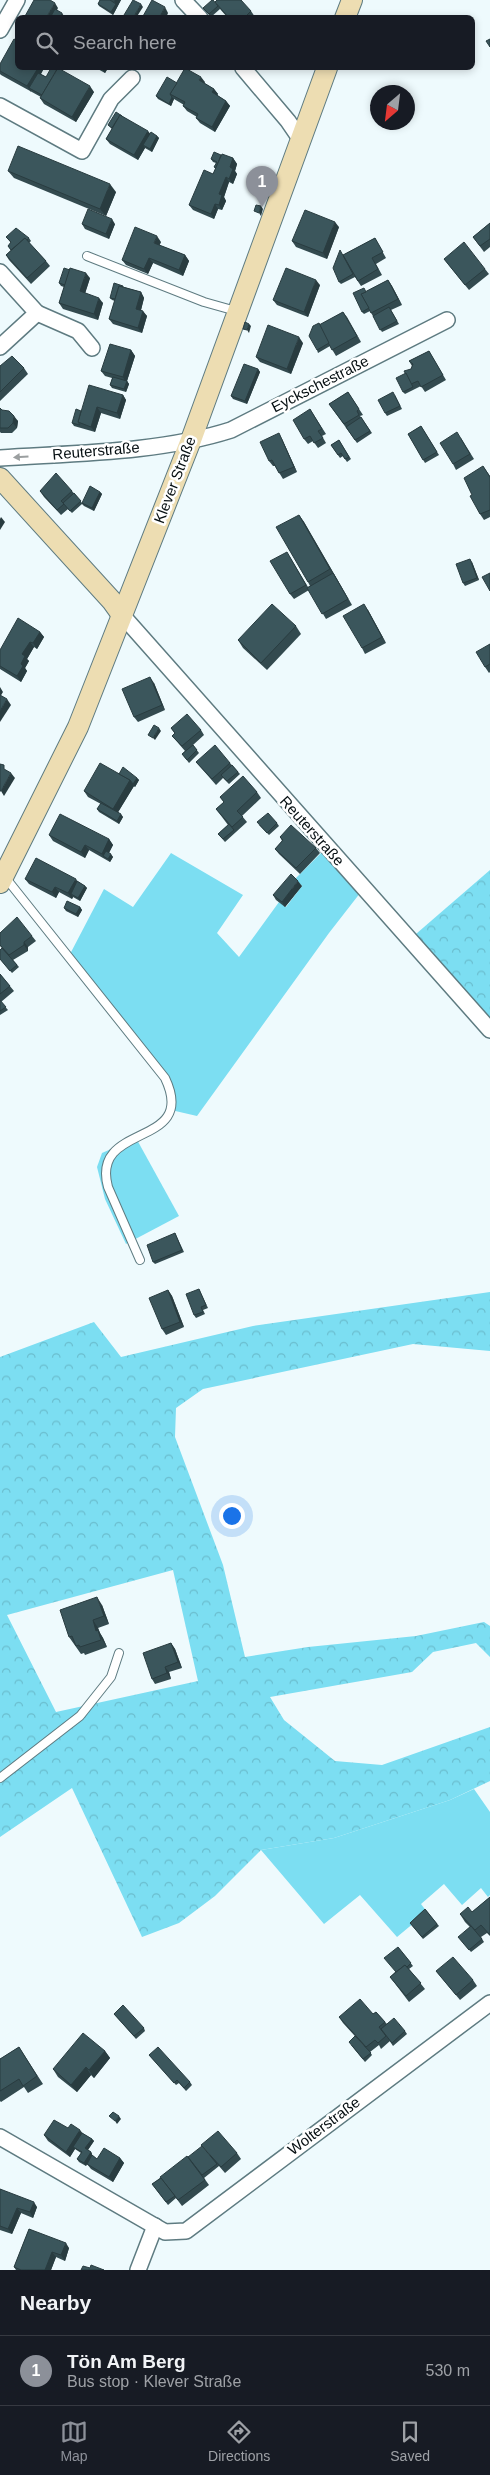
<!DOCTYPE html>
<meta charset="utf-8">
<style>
body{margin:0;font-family:Helvetica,sans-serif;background:#20242c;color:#f1f3f6}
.compass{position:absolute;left:370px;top:85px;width:45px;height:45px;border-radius:50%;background:#171b24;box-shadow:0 2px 8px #0003;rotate:208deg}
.you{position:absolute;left:231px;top:1515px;width:18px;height:18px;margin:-12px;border:4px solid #fff;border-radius:50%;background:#1a73e8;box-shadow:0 0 0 8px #1a73e833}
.badge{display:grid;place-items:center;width:32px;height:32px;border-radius:50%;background:#8c9099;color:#fff;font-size:16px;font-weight:700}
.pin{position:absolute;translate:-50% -41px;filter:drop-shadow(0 1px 2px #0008)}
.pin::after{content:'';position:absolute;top:26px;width:18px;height:15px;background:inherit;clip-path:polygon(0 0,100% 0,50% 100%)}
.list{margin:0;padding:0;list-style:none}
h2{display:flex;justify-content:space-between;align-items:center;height:65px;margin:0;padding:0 20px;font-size:21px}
h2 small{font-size:16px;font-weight:400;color:#9ea1a6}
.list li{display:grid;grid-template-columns:32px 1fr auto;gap:15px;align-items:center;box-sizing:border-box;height:70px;padding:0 20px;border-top:1px solid #363941}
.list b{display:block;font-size:19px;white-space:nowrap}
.list p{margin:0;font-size:16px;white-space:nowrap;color:#9ea1a6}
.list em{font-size:16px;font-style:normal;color:#9ea1a6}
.icon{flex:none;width:28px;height:28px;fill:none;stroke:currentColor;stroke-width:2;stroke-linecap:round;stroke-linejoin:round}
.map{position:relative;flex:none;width:490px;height:2270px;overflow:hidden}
.search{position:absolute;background:#171b24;box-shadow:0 2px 8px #0003;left:15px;right:15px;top:15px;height:55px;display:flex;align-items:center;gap:12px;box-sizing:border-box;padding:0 18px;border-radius:8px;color:#9ea1a6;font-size:19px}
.sheet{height:135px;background:#171b24}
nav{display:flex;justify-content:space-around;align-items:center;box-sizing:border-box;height:70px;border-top:1px solid #363941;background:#171b24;font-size:14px;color:#9ea1a6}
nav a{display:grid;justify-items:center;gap:2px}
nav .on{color:#8c9099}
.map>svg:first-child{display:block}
</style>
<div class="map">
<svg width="490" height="2270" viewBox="0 0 490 2270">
<defs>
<pattern id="forest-crowns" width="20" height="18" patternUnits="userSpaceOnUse" patternTransform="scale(1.25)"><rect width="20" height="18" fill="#7cdef2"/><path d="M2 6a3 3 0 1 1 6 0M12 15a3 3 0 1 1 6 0" fill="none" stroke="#6abdce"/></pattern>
</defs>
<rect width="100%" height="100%" fill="#eefafd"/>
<g fill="#7cdef2">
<polygon points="327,847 364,888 329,933 197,1116 171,1110 170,1089 69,956 104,889 133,907 171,853 243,895 217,933 239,957 279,902 286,907 302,886 295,879"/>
<polygon points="136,1138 179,1216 126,1244 105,1199 97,1167 102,1153"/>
<polygon points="474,1789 490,1812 490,1895 488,1897 481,1888 462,1905 444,1884 421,1904 427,1912 397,1937 360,1895 324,1924 261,1850 334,1838 450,1800"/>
</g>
<g fill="url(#forest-crowns)" fill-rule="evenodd">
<polygon points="490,870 490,1030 409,940"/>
<path d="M490 1292V1351L413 1344 203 1389 176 1408 175 1437 223 1565 245 1657 308 1647 416 1636 484 1622 490 1626V1657L476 1643 433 1652 412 1672 270 1697 284 1720 335 1761 382 1765 490 1727V1781L450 1800 334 1838 261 1850 215 1896 179 1923 142 1937 72 1788 0 1837V1357L94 1322 121 1357 253 1326ZM173 1570 198 1681 56 1712 7 1615Z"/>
</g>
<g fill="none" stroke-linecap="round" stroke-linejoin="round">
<g stroke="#5e7b81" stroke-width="10">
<g id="lane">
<polyline points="87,256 204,302 236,311"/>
<path d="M5 877 165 1078C199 1149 90 1121 108 1187L140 1260"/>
<polyline points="0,1778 80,1716 111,1677 119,1653"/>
</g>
</g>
<g stroke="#5e7b81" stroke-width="18">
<g id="street">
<polyline points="183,0 200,18"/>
<polyline points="0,30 17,0"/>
<polyline points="243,68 288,121 301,140"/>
<polyline points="0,106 82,151 111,99 132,78"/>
<polyline points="0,272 37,313 0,347"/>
<polyline points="37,313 78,331 92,348"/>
<path d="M0 458C75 453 159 453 231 430L447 320"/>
<polyline points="122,615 490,1030"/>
<polyline points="0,2137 165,2232 186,2231 490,2003"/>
<polyline points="138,2270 155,2226"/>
</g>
</g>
<g stroke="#5e7b81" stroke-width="22">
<g id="secondary">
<polyline points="345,18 352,0"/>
<polyline points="0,478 112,601 122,615"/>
<polyline points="0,883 78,727 191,440 327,68"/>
</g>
</g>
<use href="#lane" stroke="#fff" stroke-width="8"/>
<use href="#street" stroke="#fff" stroke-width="15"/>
<use href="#secondary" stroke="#edddb2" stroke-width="20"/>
</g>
<g fill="#334a4f">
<polygon points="100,0 121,0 113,15 99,6 98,4"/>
<polygon points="217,4 251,11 255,17 254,18 228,18 220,9 211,17 203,8"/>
<polygon points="0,64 18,68 43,70 41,74 46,77 94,92 76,122 44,104 40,98 41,97 1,75 0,74"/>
<polygon points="96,68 108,68 105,73"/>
<polygon points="205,82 204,83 214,89 218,94 217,95 226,101 230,106 215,132 200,123 196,118 197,117 187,111 183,106 184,105 174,99 171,106 158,99 156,96 177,83"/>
<polygon points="122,116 150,134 157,136 159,138 152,152 145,148 138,160 110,144 106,139 112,129 108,125"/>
<polygon points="221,155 233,158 237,164 235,171 237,174 233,184 229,182 224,197 226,201 222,210 218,209 214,219 193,210 189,205 213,174 216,169 214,167 216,163 213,162 211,159"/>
<polygon points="8,171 116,192 106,216 14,178"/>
<polygon points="490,223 490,247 484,252 473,237"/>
<polygon points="82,224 115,224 109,239 85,229"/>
<polygon points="339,227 327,259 296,247 292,241"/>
<polygon points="6,237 29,238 31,241 29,243 46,261 50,266 31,284 9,260 6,255 11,250 8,246 11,243"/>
<polygon points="375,238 386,258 376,264 382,275 361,286 355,277 341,284 339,282 343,255"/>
<polygon points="161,242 159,245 185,255 189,261 183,276 153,263 148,274 126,265 122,260"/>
<polygon points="444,259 485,269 489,274 469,290"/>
<polygon points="90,278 85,293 103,303 98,320 63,309 59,303 64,287 61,286 59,283"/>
<polygon points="388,280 392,286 402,305 391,310 399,324 382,332 370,311 364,314 362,312 367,291"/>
<polygon points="320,285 308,317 277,305 273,300"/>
<polygon points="124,287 141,292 144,298 141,310 147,316 142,333 113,324 109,319 115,301 112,300 110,298"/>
<polygon points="343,312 361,342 336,356 330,346 318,353 317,350 320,325"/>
<polygon points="303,343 291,374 260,362 256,357"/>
<polygon points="131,350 135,356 127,381 129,384 126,392 112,388 110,385 112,378 105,376 101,371"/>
<polygon points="429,351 446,380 425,392 421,386 405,394 403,392 406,373 411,369 412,366 409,361"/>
<polygon points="0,366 24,368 28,374 0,401"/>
<polygon points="258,369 260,372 247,404 233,399 231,396"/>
<polygon points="348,392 363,415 360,416 372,433 357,443 329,404"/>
<polygon points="123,395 126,400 120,419 101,413 95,432 74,426 72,423 81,411"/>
<polygon points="395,395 402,409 387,416 385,413"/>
<polygon points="0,408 2,410 18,421 17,428 12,433 1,433 0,432"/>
<polygon points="310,409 326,434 322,436 326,443 318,448 313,441 308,444 304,439"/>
<polygon points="421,426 439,455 425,463 408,434"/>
<polygon points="461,438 474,459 456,470 453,464"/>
<polygon points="282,439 297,472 283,479 275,466 273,466 269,461"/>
<polygon points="339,440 351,459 347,462 343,456 340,458 331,445"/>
<polygon points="483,466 490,476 490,517 484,520 480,514 472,495"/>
<polygon points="40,491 72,491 82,503 100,492 102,494 94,511 84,506 82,504 72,513 67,508 68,509 61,515 44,497"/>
<polygon points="299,515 304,522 352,605 326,619 309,590 294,599 290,594 290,557 308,587 310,586 308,582"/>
<polygon points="472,562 479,580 465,586 463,583"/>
<polygon points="368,610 386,643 365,654 362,648"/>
<polygon points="296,626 301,634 267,670 243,648 238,640"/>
<polygon points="40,632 44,637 37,649 34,647 27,659 29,661 25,668 27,671 21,682 0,669 0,650"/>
<polygon points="490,644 490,672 489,673 485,667"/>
<polygon points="154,683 165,710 138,722 134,717"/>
<polygon points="171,728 201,730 204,735 193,745 199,753 189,763 182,754 185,751 172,736 175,734"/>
<polygon points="196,762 230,763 240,774 229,784 223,778 216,785"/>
<polygon points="119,774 137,778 139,780 135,787 134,786 118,812 123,817 119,824 99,812 97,809 101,804 88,797 84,791"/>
<polygon points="257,792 261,798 242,816 247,822 225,842 218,834 228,825 216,809 224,802 220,797"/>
<polygon points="277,823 279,826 269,835 259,825"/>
<polygon points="49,835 109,839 113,845 109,853 113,857 110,862 89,850 85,858 53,841"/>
<polygon points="280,837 316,848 320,853 300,874 279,854 275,849 282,841"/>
<polygon points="25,879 77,881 85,886 87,888 80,901 73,897 72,899 59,892 56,898 29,884"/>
<polygon points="302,886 285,907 276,900 273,895"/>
<polygon points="80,907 82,910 78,917 66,911 64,908"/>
<polygon points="0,933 32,936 36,941 28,947 28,951 13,960 19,967 12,973 0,959 2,948 0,946"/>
<polygon points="0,974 14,991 1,1002 8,1010 0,1015"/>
<polygon points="175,1233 184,1252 155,1264 153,1262"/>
<polygon points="199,1289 208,1308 203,1310 205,1314 196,1318 194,1315"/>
<polygon points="168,1290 172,1296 184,1327 166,1335 162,1329"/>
<polygon points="102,1605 109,1624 98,1628 100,1633 103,1638 107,1647 85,1655 84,1653 81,1654 69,1637"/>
<polygon points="171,1643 175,1649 182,1668 169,1672 171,1679 155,1684 152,1679"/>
<polygon points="490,1897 490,1936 487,1933 481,1937 484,1942 471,1952 460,1939 470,1927 465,1922 460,1914 472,1912"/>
<polygon points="425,1909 439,1926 423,1939 410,1923"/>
<polygon points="398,1947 413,1966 409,1969 425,1989 409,2002 390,1977 395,1972"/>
<polygon points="436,1971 473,1980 477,1986 460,2000"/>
<polygon points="376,2012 387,2024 405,2031 407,2034 393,2046 389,2040 390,2041 381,2049 379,2045 370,2052 372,2055 365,2062 351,2045 364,2046 343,2023 339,2017 373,2014"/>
<polygon points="114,2014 144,2028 145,2031 136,2039"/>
<polygon points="19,2047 43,2084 28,2093 24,2087 1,2102 0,2101 0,2059"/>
<polygon points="105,2051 110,2058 94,2078 91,2075 77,2092 58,2077 53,2069"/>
<polygon points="149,2055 190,2082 192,2085 186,2091 179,2083 176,2085"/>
<polygon points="68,2128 82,2133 92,2139 94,2141 88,2150 91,2152 92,2154 92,2155 97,2159 120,2158 124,2163 113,2182 91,2169 87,2164 86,2166 79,2162 77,2159 81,2153 75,2149 70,2157 48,2141 44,2135"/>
<polygon points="237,2153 241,2159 225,2173 219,2166 204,2178 209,2185 182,2206 176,2198 168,2205 152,2184 188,2157"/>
<polygon points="0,2189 37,2207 33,2218 21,2213 12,2234 0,2230"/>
<polygon points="29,2229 69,2248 65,2261 56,2257 51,2270 16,2270 14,2267"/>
</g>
<g fill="#293c40">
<polygon points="115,0 121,0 113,15 111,12 116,4 114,1"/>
<polygon points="55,3 58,8 53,18 46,18"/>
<polygon points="141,4 143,7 136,18 133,18"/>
<polygon points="165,7 168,13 166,18 159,18"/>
<polygon points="62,13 64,16 63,18 60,18"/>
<polygon points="38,68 41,68 43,70 32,90 29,88 31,91 31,92 27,86"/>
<polygon points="101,68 108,68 105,73"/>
<polygon points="201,77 205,82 203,86 199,80"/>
<polygon points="90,86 94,92 76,122 72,117"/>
<polygon points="214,89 218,94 216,98 212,92"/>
<polygon points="172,97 174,99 171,106 169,104"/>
<polygon points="226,101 230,106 215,132 212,127"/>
<polygon points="148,131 152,136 143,145 145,148 138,160 134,155"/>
<polygon points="157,136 159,138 152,152 150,149"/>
<polygon points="233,158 237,164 235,171 237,174 233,184 229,179 230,167"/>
<polygon points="226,177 229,182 224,197 226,201 222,210 219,205 219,194"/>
<polygon points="110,184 116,192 106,216 100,209"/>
<polygon points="215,204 218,209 214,219 211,214"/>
<polygon points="261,206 263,209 261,216 259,213"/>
<polygon points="112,219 115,224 109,239 106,234"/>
<polygon points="335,222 339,227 327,259 323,253"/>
<polygon points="157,236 161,242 158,249 154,243"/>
<polygon points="185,255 189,261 183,276 179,270"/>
<polygon points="149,258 153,263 148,274 144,269"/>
<polygon points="86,273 90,278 84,297 80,291"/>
<polygon points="316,280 320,285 308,317 304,312"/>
<polygon points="388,280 392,286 402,305 398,299"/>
<polygon points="141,292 144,298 140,314 136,309"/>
<polygon points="99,298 103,303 98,320 94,314"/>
<polygon points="143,311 147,316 142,333 138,328"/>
<polygon points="343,312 347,317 361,342 357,336"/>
<polygon points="249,324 251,326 249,333 247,330"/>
<polygon points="299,337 303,343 291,374 287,369"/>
<polygon points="131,350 135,356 127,381 129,384 126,392 124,389 126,383 123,377"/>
<polygon points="258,369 260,372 247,404 245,401"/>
<polygon points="123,395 126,400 120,419 117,413"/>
<polygon points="97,407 101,413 95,432 91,427"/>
<polygon points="14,416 18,421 17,428 13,423"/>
<polygon points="279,433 282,439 297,472 294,467"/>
<polygon points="100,492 102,494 94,511 92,508"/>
<polygon points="299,515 304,522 352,605 330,569"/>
<polygon points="1,517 5,522 0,530 0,519"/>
<polygon points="470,559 472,562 479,580 477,578"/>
<polygon points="364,604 368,610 386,643 382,637"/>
<polygon points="40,632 44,637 37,649 33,643"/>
<polygon points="30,642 34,647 27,659 29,661 25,668 27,671 21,682 17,676 21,664 22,654"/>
<polygon points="150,677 154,683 165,710 162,705"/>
<polygon points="0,687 3,692 0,697"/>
<polygon points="7,699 11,705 0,722 0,711"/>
<polygon points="159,728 161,731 155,740 153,738"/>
<polygon points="11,773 15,778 4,796 1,791"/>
<polygon points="137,778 139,780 135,787 133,784"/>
<polygon points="130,780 134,786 117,814 113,809"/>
<polygon points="121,814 123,817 119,824 117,821"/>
<polygon points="109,839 113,845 106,858 103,856 102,854"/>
<polygon points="85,845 89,850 85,858 81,852"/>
<polygon points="111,854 113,857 110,862 108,859"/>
<polygon points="76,879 79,884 71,894 73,897 72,899 68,893"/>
<polygon points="298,881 302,886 285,907 282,902"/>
<polygon points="85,886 87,888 80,901 78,898"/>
<polygon points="55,887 59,892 56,898 52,892"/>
<polygon points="80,907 82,910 78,917 76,914"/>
<polygon points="24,942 28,947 28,951 24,945"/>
<polygon points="168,1290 172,1296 184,1327 180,1322"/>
<polygon points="97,1597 102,1605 109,1624 104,1616"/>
<polygon points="93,1620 98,1628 100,1633 103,1638 107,1647 96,1631"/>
<polygon points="171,1643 175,1649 182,1668 178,1662"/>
<polygon points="165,1667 169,1672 171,1679 167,1673"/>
<polygon points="105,2051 110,2058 94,2078 89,2070"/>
<polygon points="86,2067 91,2075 77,2092 71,2085"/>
<polygon points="119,2116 121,2119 117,2124 115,2121"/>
<polygon points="80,2130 84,2135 73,2147 75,2149 70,2157 66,2152"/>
<polygon points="92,2139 94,2141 87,2151 85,2148"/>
<polygon points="91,2152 92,2154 86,2166 84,2163"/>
<polygon points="120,2158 124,2163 113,2182 109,2177"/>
<polygon points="34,2202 37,2207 33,2218 30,2212"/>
<polygon points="17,2208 21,2213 12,2234 8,2229"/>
<polygon points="66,2243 69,2248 65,2261 61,2255"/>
<polygon points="52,2252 56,2257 51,2270 45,2270"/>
</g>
<g fill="#3b565c" stroke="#293c40">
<polygon points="34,0 50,0 55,3 46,18 24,18"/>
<polygon points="100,0 110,0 116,4 111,12 98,4"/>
<polygon points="133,0 141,4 133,18 129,18 124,15"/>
<polygon points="152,0 165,7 159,18 142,18"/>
<polygon points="212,0 213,0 218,6 209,14 203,8"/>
<polygon points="217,0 241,0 251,11 244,18 229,18 215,2"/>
<polygon points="55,9 62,13 60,18 50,18"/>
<polygon points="14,39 18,41 18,68 38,68 27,86 0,71 0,64"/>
<polygon points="490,39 490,47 486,41"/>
<polygon points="51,68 54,68 57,69 42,95 29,88 38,73 46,77"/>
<polygon points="58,68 90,86 72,117 40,98"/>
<polygon points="185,68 201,77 199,80 214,89 212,92 226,101 212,127 196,118 198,114 183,106 185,102 170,94"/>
<polygon points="167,77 177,83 170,94 172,97 169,104 156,96"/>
<polygon points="116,112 122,116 120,115 112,128 108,125"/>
<polygon points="120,115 148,131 134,155 106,139"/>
<polygon points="151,132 157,136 150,149 143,145"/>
<polygon points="18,146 110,184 100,209 8,171"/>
<polygon points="214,152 221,155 216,168 214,167 217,162 211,159"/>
<polygon points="222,154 233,158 230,167 233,169 229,179 226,177 219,194 222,195 219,205 215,204 211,214 189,205 204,170 213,174"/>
<polygon points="256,205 261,206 259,213 254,211"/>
<polygon points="88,209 112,219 106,234 82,224"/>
<polygon points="305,210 335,222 323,253 292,241"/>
<polygon points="490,223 490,239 480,246 473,237"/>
<polygon points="135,227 157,236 154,243 185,255 179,270 149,258 144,269 122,260"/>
<polygon points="16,228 29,238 27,240 25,238 11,250 8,246 11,242 6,237"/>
<polygon points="25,238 46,261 27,278 6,255"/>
<polygon points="375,238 383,252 372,258 378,269 358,281 343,255"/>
<polygon points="464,242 485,269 465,285 444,259"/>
<polygon points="340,250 353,274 339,282 333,268"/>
<polygon points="64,268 70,270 65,285 59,283"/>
<polygon points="70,268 86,273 80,291 99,298 94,314 59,303"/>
<polygon points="286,268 316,280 304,312 273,300"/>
<polygon points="388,280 398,299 371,313 361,294"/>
<polygon points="114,283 123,286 123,287 119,286 115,299 110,298"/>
<polygon points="119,286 141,292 136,309 143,311 138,328 109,319"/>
<polygon points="364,288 366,292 361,294 369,308 362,312 353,293"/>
<polygon points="389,307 397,321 380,330 373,316"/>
<polygon points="343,312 357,336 332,350 319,325"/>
<polygon points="245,322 249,324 247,330 243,329"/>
<polygon points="319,323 329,343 317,350 309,336 313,326"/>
<polygon points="268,325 299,337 287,369 256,357"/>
<polygon points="110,344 131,350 123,377 101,371"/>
<polygon points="429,351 443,375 421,387 418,381 411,384 404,371 411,369 413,364 409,361"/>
<polygon points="12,356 24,368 0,392 0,366"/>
<polygon points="244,364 258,369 245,401 231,396"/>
<polygon points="406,373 413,387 403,392 396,378"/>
<polygon points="113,377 127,381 124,389 110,385"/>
<polygon points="89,385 123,395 117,413 97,407 91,427 78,422"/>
<polygon points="348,392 359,409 357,411 359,415 344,424 329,404"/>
<polygon points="393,392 400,406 385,413 378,400"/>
<polygon points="0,408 2,410 9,411 14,416 13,423 8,428 0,428"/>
<polygon points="76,409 81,411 78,422 80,425 72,423"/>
<polygon points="310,409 322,429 318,431 323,438 314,443 310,436 304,439 293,420"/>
<polygon points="361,417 370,431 355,440 346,427"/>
<polygon points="421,426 437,452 423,460 408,434"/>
<polygon points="457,432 470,454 453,464 440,443"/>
<polygon points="279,433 294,467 279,473 272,460 269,461 260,442"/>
<polygon points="339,440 349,457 345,459 341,453 338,455 331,445"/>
<polygon points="483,466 490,477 490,510 480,514 470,496 472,495 464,478"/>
<polygon points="56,473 72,491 61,501 64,504 57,510 40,491"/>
<polygon points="90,486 100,492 92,508 82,503"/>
<polygon points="74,493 81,501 70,511 63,503"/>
<polygon points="299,515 330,569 308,582 276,527"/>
<polygon points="287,552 306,585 290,594 270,561"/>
<polygon points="470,559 477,578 463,583 456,564"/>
<polygon points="333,573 348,599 322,614 307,588"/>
<polygon points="490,573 490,591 482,577"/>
<polygon points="272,604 296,626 261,663 238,640"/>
<polygon points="364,604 382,637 362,648 343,616"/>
<polygon points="18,618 40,632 33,643 30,642 22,654 25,656 21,664 23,666 17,676 0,666 0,650"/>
<polygon points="490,644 490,664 485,667 476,652"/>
<polygon points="150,677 162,705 134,717 122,689"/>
<polygon points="0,695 7,699 0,711"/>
<polygon points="187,714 201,730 182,746 172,736 175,733 171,728"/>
<polygon points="154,725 159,728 153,738 148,735"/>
<polygon points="193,745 197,750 187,760 182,754"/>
<polygon points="215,745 230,763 212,779 196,762"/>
<polygon points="100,763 130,780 113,809 84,791"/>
<polygon points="0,764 4,765 4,769 11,773 1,791 0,791"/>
<polygon points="232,765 238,772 227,781 221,775"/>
<polygon points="123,767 137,778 133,784 130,780 119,774"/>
<polygon points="243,776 257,792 237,811 243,817 232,827 216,809 224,802 220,797"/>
<polygon points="101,803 121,814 117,821 97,809"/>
<polygon points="268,813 277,823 267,833 257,822"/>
<polygon points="60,814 109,839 102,854 85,845 81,852 49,835"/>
<polygon points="229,824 234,830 223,839 218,834"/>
<polygon points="291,825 316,848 296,868 275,849 283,840 280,837"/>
<polygon points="106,851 111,854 108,859 103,856"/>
<polygon points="36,858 76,879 68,893 55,887 52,892 25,879"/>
<polygon points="291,874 298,881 282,902 273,895"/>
<polygon points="77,881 85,886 78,898 71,894"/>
<polygon points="67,901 80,907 76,914 64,908"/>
<polygon points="17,917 32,936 24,942 24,945 9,955 0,945 0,933"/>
<polygon points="2,948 17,965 10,971 0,959 0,950"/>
<polygon points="0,974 10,986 0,994"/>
<polygon points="0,1000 6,1007 0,1011"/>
<polygon points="175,1233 182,1250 153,1262 147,1245"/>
<polygon points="199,1289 206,1305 201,1307 203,1312 194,1315 186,1294"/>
<polygon points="168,1290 180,1322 162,1329 149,1298"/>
<polygon points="97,1597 104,1616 93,1620 96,1631 98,1630 101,1640 80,1647 79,1645 76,1646 72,1636 69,1637 60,1610"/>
<polygon points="171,1643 178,1662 165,1667 167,1673 152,1679 143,1653"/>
<polygon points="490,1897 490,1935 481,1925 475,1930 460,1914 468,1907 472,1912"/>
<polygon points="425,1909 437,1924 422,1937 410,1923"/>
<polygon points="471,1926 482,1939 469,1950 458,1937"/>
<polygon points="398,1947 411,1963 407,1967 405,1965 396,1972 384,1958"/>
<polygon points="453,1957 473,1980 456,1995 436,1971"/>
<polygon points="405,1965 421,1983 406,1996 390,1977"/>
<polygon points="360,1999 373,2014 376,2012 385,2022 379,2027 386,2036 378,2043 375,2040 366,2047 339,2017"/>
<polygon points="123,2005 144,2028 134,2036 114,2014"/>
<polygon points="394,2018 405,2031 392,2043 381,2029"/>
<polygon points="83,2033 105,2051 89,2070 86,2067 71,2085 53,2069"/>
<polygon points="355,2036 371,2053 363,2059 349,2042"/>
<polygon points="19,2047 37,2076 23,2086 19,2079 0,2091 0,2059"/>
<polygon points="158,2047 190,2082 184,2088 177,2080 174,2083 149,2055"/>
<polygon points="113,2112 119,2116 115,2121 109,2116"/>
<polygon points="54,2120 68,2128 71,2124 80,2130 66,2152 44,2135"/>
<polygon points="218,2131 237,2153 221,2167 201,2145"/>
<polygon points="82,2133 92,2139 85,2148 91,2152 84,2163 77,2159 82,2152 73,2147"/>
<polygon points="202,2146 217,2164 202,2175 188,2157"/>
<polygon points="104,2148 120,2158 109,2177 87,2164 92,2155 97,2159"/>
<polygon points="187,2156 205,2180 178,2200 160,2177"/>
<polygon points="161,2178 175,2196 166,2202 152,2184"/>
<polygon points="0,2189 34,2202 30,2212 17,2208 8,2229 0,2226"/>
<polygon points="29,2229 66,2243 61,2255 52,2252 45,2270 21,2270 14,2267"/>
<polygon points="91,2265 104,2270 81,2270 83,2266 90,2268"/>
</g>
<defs><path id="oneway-solid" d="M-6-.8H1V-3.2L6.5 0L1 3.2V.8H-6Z" transform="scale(1.25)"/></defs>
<use fill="#9b9fa0" href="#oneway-solid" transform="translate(21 457) rotate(176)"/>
<g text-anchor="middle" stroke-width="5" stroke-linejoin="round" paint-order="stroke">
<g font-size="15" fill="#050e11" stroke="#fff">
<text transform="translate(320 384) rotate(-27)" y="5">Eyckschestraße</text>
<text transform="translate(96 451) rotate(-5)" y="5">Reuterstraße</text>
<text transform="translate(175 480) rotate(-69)" y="5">Klever Straße</text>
<text transform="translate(312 831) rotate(48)" y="5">Reuterstraße</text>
<text transform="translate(324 2126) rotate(-37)" y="5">Wolterstraße</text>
</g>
</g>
</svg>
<svg class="compass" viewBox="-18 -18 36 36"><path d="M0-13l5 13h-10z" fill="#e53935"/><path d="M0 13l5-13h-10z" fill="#9ea1a6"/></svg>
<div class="you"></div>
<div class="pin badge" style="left:262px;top:207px">1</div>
<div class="search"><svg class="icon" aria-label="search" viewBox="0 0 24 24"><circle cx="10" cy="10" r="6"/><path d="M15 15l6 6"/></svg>Search here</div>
</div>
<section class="sheet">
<h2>Nearby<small></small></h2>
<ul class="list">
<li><span class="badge">1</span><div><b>Tön Am Berg</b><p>Bus stop · Klever Straße</p></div><em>530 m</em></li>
</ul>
</section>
<nav>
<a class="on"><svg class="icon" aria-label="map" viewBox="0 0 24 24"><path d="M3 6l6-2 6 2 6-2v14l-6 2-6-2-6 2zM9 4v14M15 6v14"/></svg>Map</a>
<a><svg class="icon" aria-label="directions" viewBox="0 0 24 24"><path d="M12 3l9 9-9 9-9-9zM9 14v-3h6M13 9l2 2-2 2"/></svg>Directions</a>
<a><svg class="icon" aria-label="saved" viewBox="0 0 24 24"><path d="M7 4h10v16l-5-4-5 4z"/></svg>Saved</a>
</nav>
